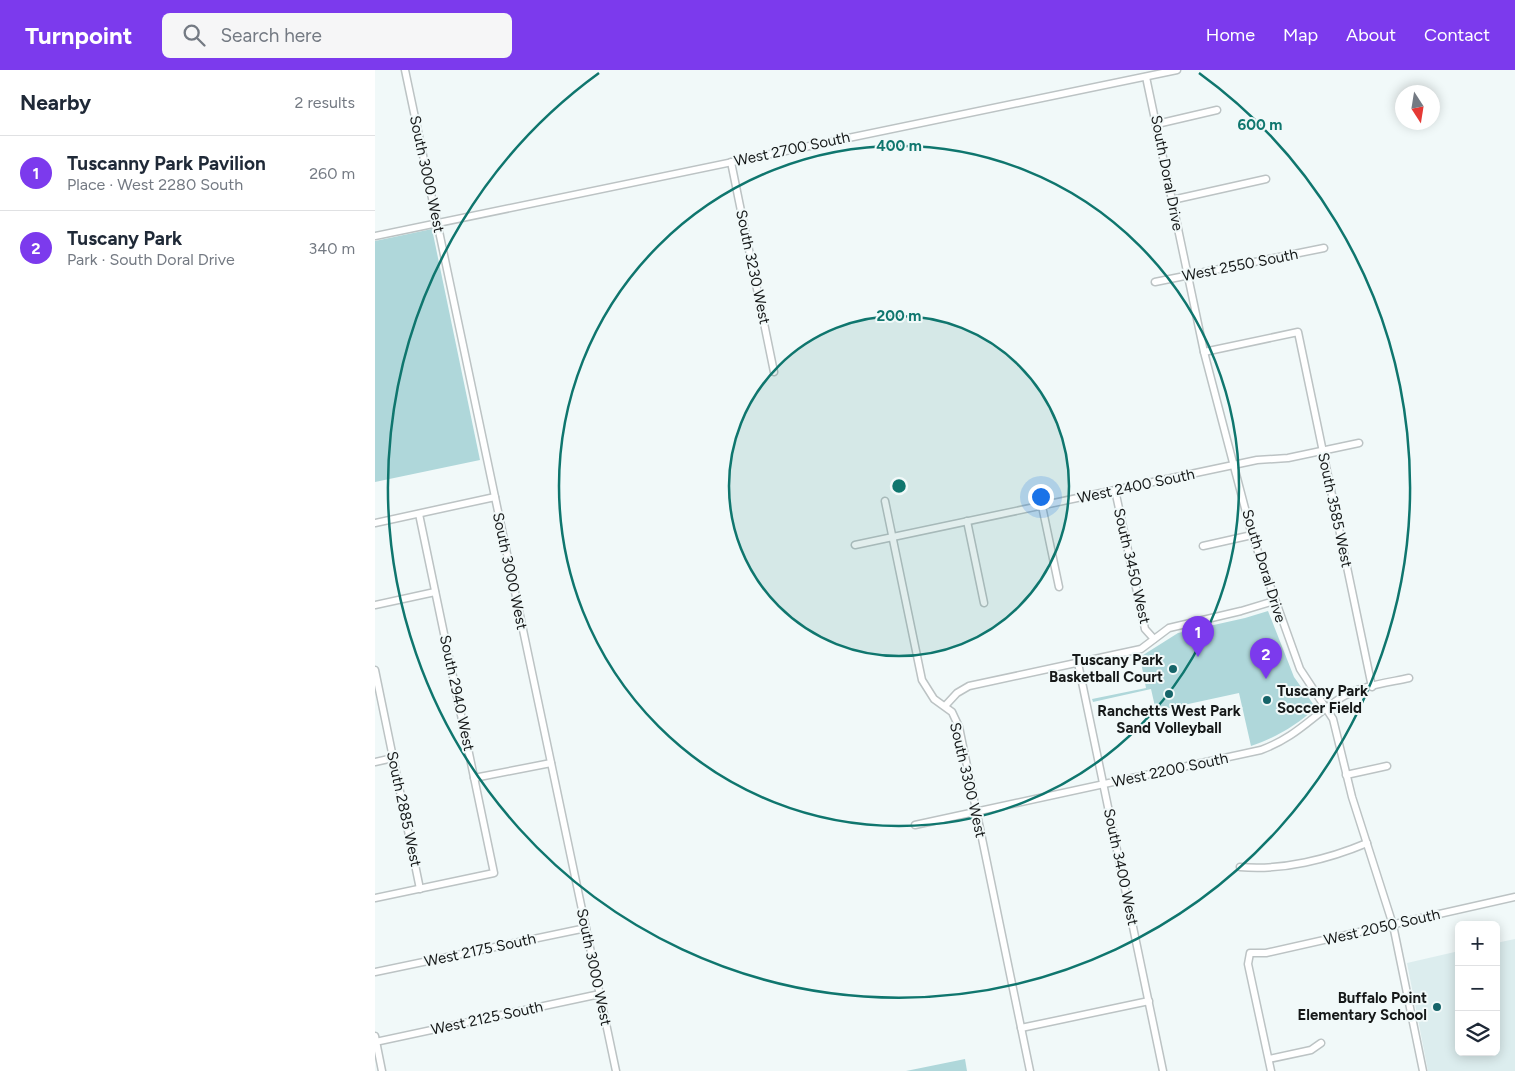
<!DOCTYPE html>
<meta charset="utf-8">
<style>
body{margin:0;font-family:Figtree,sans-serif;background:#f6f6f7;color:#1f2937}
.controls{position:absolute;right:15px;bottom:15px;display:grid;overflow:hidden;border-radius:8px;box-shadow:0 2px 12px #0003}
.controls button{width:45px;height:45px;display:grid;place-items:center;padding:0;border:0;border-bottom:1px solid #e0e1e3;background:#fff;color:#1f2937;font:25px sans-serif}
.compass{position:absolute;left:1020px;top:15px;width:45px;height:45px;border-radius:50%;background:#fff;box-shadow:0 2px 12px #0003;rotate:168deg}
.you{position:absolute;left:665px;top:426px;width:18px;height:18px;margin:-12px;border:4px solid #fff;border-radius:50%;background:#1a73e8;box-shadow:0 0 0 8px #1a73e833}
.badge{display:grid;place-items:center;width:32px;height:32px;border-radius:50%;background:#7c3aed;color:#fff;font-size:16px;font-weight:700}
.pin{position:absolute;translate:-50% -41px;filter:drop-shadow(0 1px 2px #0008)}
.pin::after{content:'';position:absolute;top:26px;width:18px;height:15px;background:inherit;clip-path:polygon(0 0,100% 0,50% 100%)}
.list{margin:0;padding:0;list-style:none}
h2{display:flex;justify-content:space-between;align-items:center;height:65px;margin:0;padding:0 20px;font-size:21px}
h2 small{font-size:16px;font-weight:400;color:#747a83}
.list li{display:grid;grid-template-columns:32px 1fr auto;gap:15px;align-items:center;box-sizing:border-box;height:75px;padding:0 20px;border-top:1px solid #e0e1e3}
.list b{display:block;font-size:19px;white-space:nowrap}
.list p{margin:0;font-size:16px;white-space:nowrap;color:#747a83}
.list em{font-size:16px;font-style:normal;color:#747a83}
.icon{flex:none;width:28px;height:28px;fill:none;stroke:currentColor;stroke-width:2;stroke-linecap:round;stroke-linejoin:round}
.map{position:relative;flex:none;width:1140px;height:1001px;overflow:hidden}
header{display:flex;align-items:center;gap:30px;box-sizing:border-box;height:70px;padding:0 25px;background:#7c3aed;color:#fff}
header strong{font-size:24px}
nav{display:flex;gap:28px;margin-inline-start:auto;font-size:18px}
.search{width:350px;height:45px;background:#f6f6f7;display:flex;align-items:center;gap:12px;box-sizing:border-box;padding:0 18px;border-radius:8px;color:#747a83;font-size:19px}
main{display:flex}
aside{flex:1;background:#fff}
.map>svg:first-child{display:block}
</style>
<header>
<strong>Turnpoint</strong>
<div class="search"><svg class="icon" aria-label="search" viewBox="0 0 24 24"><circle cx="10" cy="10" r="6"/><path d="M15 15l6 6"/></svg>Search here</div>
<nav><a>Home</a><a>Map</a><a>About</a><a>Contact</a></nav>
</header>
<main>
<aside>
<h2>Nearby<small>2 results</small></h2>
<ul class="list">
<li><span class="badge">1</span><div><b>Tuscanny Park Pavilion</b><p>Place · West 2280 South</p></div><em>260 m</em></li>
<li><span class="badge">2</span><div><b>Tuscany Park</b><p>Park · South Doral Drive</p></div><em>340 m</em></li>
</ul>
</aside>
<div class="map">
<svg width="1140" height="1001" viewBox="0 0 1140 1001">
<rect width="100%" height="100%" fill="#f1f9f9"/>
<polygon fill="#dcedee" points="1140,869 1140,1001 1053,1001 1032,893 1084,881 1084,982 1121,982 1121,873"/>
<g fill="#afd7da">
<polygon points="57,159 105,390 0,412 0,171"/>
<path d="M893 541 919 607 941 638C920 656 902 667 876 676L864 623 781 641 776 619 718 632 717 629 771 618 765 587 803 563 870 548Z"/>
<polygon points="590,989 592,1001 531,1001"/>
</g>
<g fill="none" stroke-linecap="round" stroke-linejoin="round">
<g stroke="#bcc3c4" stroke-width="9">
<g id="minor">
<polyline points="30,0 241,1001"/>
<polyline points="771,7 829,282 877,465 925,599 958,649 977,727 1018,855 1048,1001"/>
<polyline points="782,54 842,40"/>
<polyline points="356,92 399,302"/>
<polyline points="797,130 891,109"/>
<polyline points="0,166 802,0"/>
<polyline points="780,212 949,178"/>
<polyline points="829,282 923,262 997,617"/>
<polyline points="740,420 770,559 779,569"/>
<polyline points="510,431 547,610 559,629 577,642 584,657 655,1001"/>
<polyline points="667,436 684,517"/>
<polyline points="592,451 609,533"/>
<polyline points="0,453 120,427"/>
<polyline points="480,475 882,390 913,388 984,373"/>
<polyline points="828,476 877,465"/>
<polyline points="0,535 60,522"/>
<polyline points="703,593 788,1001"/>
<polyline points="0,600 45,819"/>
<polyline points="570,636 582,623 594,616 766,579 794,558 866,541 899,531"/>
<polyline points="0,692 18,688"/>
<polyline points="971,705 1012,696"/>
<polyline points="99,708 176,693"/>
<path d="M540 755 886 680C921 667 935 648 964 629 984 616 1011 613 1034 608"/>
<path d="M865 797C907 801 954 789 992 773"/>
<polyline points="0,828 119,803 44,444"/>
<polyline points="0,902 211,858"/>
<polyline points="646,958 774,931"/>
<polyline points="0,966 7,1001"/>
<polyline points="0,972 225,924"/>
<polyline points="894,989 936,980 946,973"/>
<polyline points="896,1001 873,894 875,883 891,883 1140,827"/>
</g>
</g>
<use href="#minor" stroke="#fff" stroke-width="6"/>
</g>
<circle cx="524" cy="416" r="170" fill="#0f766e" fill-opacity=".12"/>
<g fill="none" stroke="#0f766e" stroke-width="2.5">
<circle cx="524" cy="416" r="170"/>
<circle cx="524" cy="416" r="340"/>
<path d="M824 3A511 511 0 1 1 224 3"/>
</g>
<g fill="#156469" stroke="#f1f9f9" stroke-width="2">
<circle cx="798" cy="599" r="5"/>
<circle cx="794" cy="624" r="5"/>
<circle cx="892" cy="630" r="5"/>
<circle cx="1062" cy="937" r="5"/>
</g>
<g text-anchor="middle" stroke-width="4" stroke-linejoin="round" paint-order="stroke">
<g font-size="15" fill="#161919" stroke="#f1f9f9">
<text transform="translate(417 79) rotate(-12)" y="5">West 2700 South</text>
<text transform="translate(792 103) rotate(79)" y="5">South Doral Drive</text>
<text transform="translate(52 104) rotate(78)" y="5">South 3000 West</text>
<text transform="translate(865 195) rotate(-11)" y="5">West 2550 South</text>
<text transform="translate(378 197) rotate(78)" y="5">South 3230 West</text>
<text transform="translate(761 416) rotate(-12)" y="5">West 2400 South</text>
<text transform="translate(960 440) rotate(78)" y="5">South 3585 West</text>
<text transform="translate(757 496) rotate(77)" y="5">South 3450 West</text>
<text transform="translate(889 496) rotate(73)" y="5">South Doral Drive</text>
<text transform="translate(135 501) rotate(78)" y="5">South 3000 West</text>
<text transform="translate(82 623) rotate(78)" y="5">South 2940 West</text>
<text transform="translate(795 700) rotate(-12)" y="5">West 2200 South</text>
<text transform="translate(593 710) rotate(77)" y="5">South 3300 West</text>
<text transform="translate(29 739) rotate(78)" y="5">South 2885 West</text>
<text transform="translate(746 797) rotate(78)" y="5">South 3400 West</text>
<text transform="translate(1007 857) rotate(-13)" y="5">West 2050 South</text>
<text transform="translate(105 880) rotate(-12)" y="5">West 2175 South</text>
<text transform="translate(219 897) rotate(78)" y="5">South 3000 West</text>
<text transform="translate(112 948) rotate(-12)" y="5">West 2125 South</text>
</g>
<g font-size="15" font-weight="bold" fill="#161919" stroke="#f1f9f9" text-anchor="end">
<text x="788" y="595">Tuscany Park<tspan x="788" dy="17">Basketball Court</tspan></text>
<text x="902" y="626" text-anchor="start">Tuscany Park<tspan x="902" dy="17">Soccer Field</tspan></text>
<text x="794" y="646" text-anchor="middle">Ranchetts West Park<tspan x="794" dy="17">Sand Volleyball</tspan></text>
<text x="1052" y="933">Buffalo Point<tspan x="1052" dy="17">Elementary School</tspan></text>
</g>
</g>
<circle cx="524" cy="416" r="8" fill="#0f766e" stroke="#f1f9f9" stroke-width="2.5"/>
<g font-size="15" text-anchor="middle" font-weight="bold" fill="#0f766e" stroke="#f1f9f9" stroke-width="4" stroke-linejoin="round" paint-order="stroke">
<text x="885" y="60">600 m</text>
<text x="524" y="81">400 m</text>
<text x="524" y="251">200 m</text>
</g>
</svg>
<div class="controls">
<button>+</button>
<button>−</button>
<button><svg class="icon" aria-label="layers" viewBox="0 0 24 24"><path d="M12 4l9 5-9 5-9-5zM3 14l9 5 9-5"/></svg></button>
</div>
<svg class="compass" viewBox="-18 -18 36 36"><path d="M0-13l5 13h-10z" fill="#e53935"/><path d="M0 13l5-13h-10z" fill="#747a83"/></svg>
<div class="you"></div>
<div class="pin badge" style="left:823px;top:587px">1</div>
<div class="pin badge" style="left:891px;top:609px">2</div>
</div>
</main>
